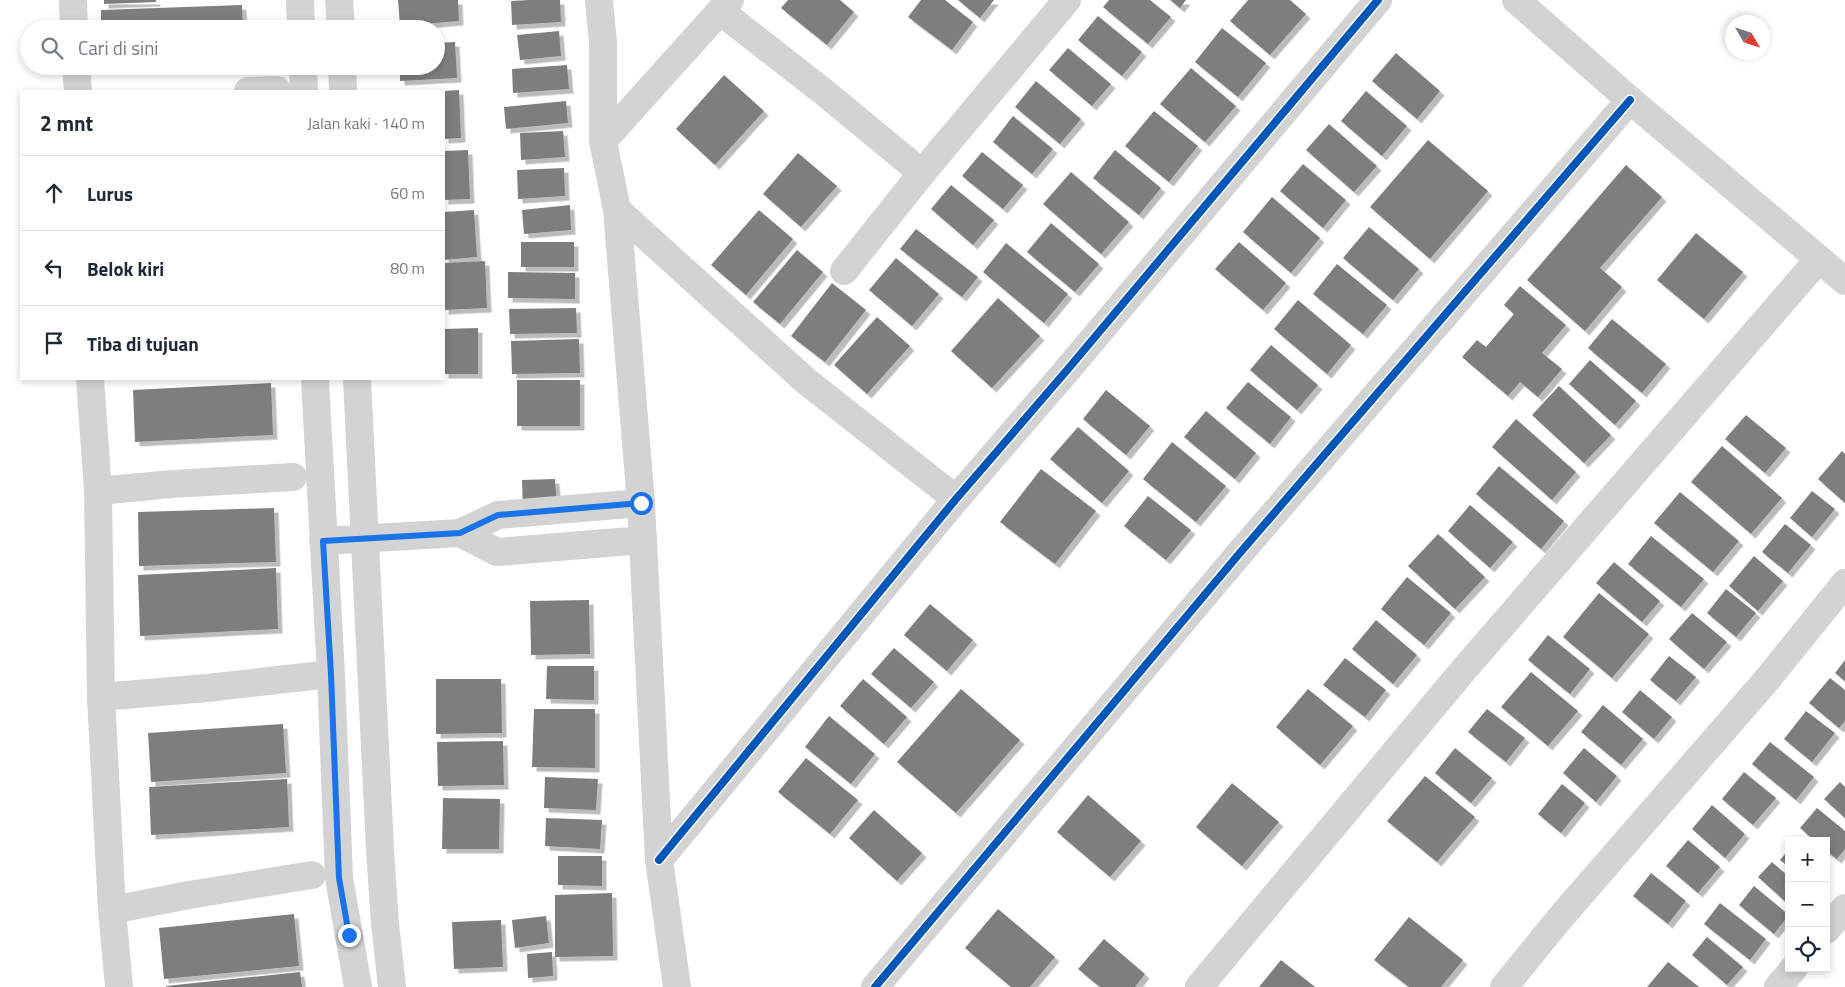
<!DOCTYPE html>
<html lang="id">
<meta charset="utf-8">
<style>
body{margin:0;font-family:"Titillium Web",sans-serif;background:#f2f2f3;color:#1f2937}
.controls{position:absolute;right:15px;bottom:15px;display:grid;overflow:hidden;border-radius:0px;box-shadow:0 2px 8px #0003}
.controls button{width:45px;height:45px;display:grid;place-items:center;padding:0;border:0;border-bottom:1px solid #e0e1e3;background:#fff;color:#1f2937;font:25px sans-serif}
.compass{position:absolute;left:1725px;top:15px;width:45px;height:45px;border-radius:50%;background:#fff;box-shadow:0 2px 8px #0003;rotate:129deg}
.stop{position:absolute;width:15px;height:15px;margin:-11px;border:4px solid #1a73e8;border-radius:50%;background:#fff}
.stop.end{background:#1a73e8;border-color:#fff;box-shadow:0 1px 5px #0008}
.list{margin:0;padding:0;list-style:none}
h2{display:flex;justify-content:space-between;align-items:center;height:65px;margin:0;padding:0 20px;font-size:21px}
h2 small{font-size:16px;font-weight:400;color:#747a83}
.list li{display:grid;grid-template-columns:32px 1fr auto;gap:15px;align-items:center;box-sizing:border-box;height:75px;padding:0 20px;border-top:1px solid #e0e1e3}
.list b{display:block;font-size:19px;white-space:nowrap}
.list em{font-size:16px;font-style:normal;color:#747a83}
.icon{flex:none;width:28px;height:28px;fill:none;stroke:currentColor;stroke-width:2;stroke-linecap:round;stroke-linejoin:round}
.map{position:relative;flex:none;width:1845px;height:987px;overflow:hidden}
.search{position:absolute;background:#fff;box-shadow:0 2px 8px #0003;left:20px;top:20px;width:425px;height:55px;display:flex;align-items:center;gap:12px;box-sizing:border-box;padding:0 18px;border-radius:28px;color:#747a83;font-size:19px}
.panel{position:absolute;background:#fff;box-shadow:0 2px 8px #0003;left:20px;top:90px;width:425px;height:290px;border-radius:0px}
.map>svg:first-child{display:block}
</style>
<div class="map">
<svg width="1845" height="987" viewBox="0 0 1845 987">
<defs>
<filter id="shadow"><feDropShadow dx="4.5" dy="4.5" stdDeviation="0" flood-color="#0004"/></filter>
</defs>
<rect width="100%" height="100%" fill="#fff"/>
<g fill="#7e7e7e" filter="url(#shadow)">
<polygon points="104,0 156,0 156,2 104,4"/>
<polygon points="398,0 458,0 459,21 400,26"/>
<polygon points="529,0 560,0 561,22 512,25 511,1"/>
<polygon points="788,0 840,0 854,12 827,45 781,8"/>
<polygon points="921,0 945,0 973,22 952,50 908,17"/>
<polygon points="958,0 994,0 980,18"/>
<polygon points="1109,0 1150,0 1171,17 1148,44 1103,7"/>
<polygon points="1170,0 1186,0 1180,8"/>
<polygon points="1248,0 1290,0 1306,14 1270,55 1230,21"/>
<polygon points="242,5 243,29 101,29 101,10"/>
<polygon points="1098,16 1142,52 1122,76 1078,40"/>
<polygon points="370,22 396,22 397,29 370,29"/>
<polygon points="1222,28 1266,63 1238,97 1195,62"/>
<polygon points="559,31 561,56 520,60 517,35"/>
<polygon points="455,42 457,78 400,81 400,66 436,66 436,43"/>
<polygon points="1068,48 1111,84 1092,106 1049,70"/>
<polygon points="1396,53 1440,91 1417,119 1372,81"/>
<polygon points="567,65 569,89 513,93 512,69"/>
<polygon points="1191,68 1236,106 1205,142 1160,104"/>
<polygon points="724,75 764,111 715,165 676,129"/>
<polygon points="1036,81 1081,119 1060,144 1015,107"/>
<polygon points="459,90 461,138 444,139 444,91"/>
<polygon points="1366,91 1407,126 1382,156 1341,121"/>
<polygon points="566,101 568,123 506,129 504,107"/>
<polygon points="1154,111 1198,146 1169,182 1125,146"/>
<polygon points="1013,116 1053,149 1032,174 993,142"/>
<polygon points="1329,124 1377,166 1354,192 1306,150"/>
<polygon points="563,131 565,157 521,160 520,133"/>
<polygon points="1428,140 1488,191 1430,259 1370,207"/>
<polygon points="468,150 470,199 444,200 444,151"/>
<polygon points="1115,150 1161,188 1139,215 1093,178"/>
<polygon points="982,152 1023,185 1003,209 962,176"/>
<polygon points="798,153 837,186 801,227 763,194"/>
<polygon points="1303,164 1346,200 1323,228 1280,191"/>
<polygon points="1626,165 1662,197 1600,268 1622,287 1585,331 1527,280"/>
<polygon points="564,168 565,196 518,199 517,170"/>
<polygon points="1071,172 1129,222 1101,254 1043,204"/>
<polygon points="951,185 994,220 973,245 931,209"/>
<polygon points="1272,197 1320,238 1291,273 1243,232"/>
<polygon points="570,205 571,230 524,234 522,210"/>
<polygon points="474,210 477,257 444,260 444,212"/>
<polygon points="759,210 793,239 746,295 711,265"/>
<polygon points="1051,223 1099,264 1075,292 1027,252"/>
<polygon points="1369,227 1419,269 1393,300 1343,258"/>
<polygon points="916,229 978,277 962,297 900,249"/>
<polygon points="1696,233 1743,272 1704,319 1657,280"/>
<rect x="521" y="242" width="53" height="25"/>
<polygon points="1239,242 1286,283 1263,310 1215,269"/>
<polygon points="1006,243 1068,294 1044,323 983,272"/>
<polygon points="797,250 823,272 780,324 753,302"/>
<polygon points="896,258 939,294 912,326 869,290"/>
<polygon points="485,261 487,308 444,310 444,263"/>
<polygon points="1337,264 1387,305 1363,334 1313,294"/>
<polygon points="508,272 575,273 575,299 508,298"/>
<polygon points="832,283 866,310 825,362 791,336"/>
<polygon points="1520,286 1566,325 1542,353 1562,369 1538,397 1520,382 1508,396 1462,357 1477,340 1486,347 1514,314 1504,305"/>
<polygon points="998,298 1040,336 992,388 951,351"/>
<polygon points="1298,300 1351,345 1327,374 1274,329"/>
<polygon points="576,308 577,333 510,334 509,309"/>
<polygon points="877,317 910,346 867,394 834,365"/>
<polygon points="1612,319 1666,364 1642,393 1588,348"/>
<polygon points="478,328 478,374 444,374 444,329"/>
<polygon points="579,339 580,373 512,374 511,341"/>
<polygon points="1271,345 1318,385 1297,410 1250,370"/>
<polygon points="1590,360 1636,401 1615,425 1569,384"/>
<rect x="517" y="380" width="63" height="46"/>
<polygon points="1248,382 1291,417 1270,444 1226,408"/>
<polygon points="271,383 273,435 135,442 133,390"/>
<polygon points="1559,386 1611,435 1584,463 1532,415"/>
<polygon points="1106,390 1150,426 1126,455 1083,419"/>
<polygon points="1206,411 1256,453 1235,479 1184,437"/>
<polygon points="1746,415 1786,448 1765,473 1725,439"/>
<polygon points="1516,419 1576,472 1552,500 1492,447"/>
<polygon points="1078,427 1129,471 1102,503 1050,459"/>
<polygon points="1172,442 1226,486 1196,522 1143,479"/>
<polygon points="1722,446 1782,498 1751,534 1691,482"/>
<polygon points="1842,451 1845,454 1845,503 1818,479"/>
<polygon points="1499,466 1564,521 1541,549 1476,494"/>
<polygon points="1041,469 1096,511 1055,564 1000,522"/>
<polygon points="555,479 557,507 523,508 522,480"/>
<polygon points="1812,491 1835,509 1812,537 1790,518"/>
<polygon points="1680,492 1739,541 1713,572 1654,523"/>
<polygon points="1148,496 1191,530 1166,560 1124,526"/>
<polygon points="1470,505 1513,542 1490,568 1448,531"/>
<polygon points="274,508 276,562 139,566 138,512"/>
<polygon points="1785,524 1811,545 1788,573 1762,552"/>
<polygon points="1438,534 1485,577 1455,609 1408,566"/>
<polygon points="1651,536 1704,579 1681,607 1628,564"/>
<polygon points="1754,556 1783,581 1758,611 1729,586"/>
<polygon points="1614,562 1660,601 1642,622 1596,583"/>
<polygon points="276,568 278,629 140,636 138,575"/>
<polygon points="1407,577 1451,613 1424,645 1381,609"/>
<polygon points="1726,589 1756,613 1736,637 1707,613"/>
<polygon points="1599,593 1649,634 1612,678 1563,637"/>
<polygon points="589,600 590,654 531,655 530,601"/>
<polygon points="930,604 973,640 947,671 904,635"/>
<polygon points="1692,613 1727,642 1704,669 1669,639"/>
<polygon points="1376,620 1417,655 1393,684 1352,649"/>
<polygon points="1548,635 1590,669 1570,694 1528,660"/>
<polygon points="894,648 934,682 911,708 871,674"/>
<polygon points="1669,656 1696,677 1676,701 1650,680"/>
<polygon points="1345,658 1386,690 1365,717 1323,685"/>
<polygon points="1845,660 1845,681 1835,673"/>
<polygon points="547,666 594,666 594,700 546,699"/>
<polygon points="1531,672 1578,711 1548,746 1501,707"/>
<polygon points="1830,678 1845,690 1845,721 1839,728 1809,703"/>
<polygon points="436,679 501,679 502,733 436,734"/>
<polygon points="863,679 907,717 884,744 840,706"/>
<polygon points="961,689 1020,740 956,813 897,762"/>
<polygon points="1308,689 1353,726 1320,765 1276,727"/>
<polygon points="1640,690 1672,717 1654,739 1622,712"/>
<polygon points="1603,705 1643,739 1621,765 1581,732"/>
<polygon points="534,709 595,709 595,768 532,767"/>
<polygon points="1487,709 1525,738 1506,762 1468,732"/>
<polygon points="1806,711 1835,733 1812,762 1784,739"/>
<polygon points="829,716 875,754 851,784 805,747"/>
<polygon points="283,724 286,773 151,782 148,733"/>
<polygon points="503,741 504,785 438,786 437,742"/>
<polygon points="1770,742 1814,777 1796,800 1752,764"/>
<polygon points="1455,748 1492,778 1471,803 1435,773"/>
<polygon points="1584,748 1617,776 1596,802 1563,773"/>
<polygon points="806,758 858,800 830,834 778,792"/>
<polygon points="1744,772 1776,798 1753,825 1722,799"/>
<polygon points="1425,776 1475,817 1437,862 1387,821"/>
<polygon points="545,777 598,779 596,810 544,808"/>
<polygon points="287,779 289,827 151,835 149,787"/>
<polygon points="1840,782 1845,787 1845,818 1824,799"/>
<polygon points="1232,783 1279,822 1242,866 1196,827"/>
<polygon points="1562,784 1585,803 1561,833 1538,814"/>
<polygon points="1088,795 1141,841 1110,877 1057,832"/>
<polygon points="443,798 500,799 499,849 442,849"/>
<polygon points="1712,805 1745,834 1725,858 1692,829"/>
<polygon points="1817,808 1845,831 1845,849 1837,859 1826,851 1826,841 1815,841 1800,828"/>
<polygon points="874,810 922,853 897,881 849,838"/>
<polygon points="546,818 602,820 600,849 545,846"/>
<polygon points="1688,840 1720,867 1698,893 1666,866"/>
<polygon points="1789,849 1789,867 1780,860"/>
<polygon points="558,856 602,856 602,886 558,885"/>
<polygon points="1772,862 1789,877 1789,905 1758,877"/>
<polygon points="1651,873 1686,901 1668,924 1633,896"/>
<polygon points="1754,886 1789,915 1774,934 1739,905"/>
<polygon points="612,893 613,956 555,957 555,895"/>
<polygon points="1720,903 1766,939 1750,960 1704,924"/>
<polygon points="998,909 1055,957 1030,987 1011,987 965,948"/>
<polygon points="294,914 299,966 164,979 159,928"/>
<polygon points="546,916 549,943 515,948 512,920"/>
<polygon points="1409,917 1463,960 1441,987 1409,987 1374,960"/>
<polygon points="501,920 503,967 454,969 452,922"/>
<polygon points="1707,937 1743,967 1727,985 1692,955"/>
<polygon points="1104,939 1145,974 1135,987 1100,987 1078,969"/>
<polygon points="552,952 553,976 528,978 527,954"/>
<polygon points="1281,960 1315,987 1259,987"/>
<polygon points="1668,962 1699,987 1647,987"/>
<polygon points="300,972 302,987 166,987 166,986"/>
</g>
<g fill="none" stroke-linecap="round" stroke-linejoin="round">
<g stroke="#d3d3d3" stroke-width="28">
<polyline points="73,0 74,29"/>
<polyline points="300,0 301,29"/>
<polyline points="339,0 341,29"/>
<polyline points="599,0 603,43 603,141 617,210 641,503 659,860 677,987"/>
<polyline points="1516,0 1630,100 1845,281"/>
<polyline points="720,11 825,93 922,173"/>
<polyline points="76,66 78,91"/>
<polyline points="303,66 304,91"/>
<polyline points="342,66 343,91"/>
<polyline points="248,91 277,90"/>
<polyline points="603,141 730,0"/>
<polyline points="617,210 806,381 956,499"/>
<polyline points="844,271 922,173 1067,0"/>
<polyline points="90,379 98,491 101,697 112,910 119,987"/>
<polyline points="315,379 331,674 339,878 358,987"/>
<polyline points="357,379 380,849 385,924 392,987"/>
<polyline points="98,491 172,484 293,477"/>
<polyline points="460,533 497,552 643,540"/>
<polyline points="323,541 460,533 498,515 641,503"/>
<polyline points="101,697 207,688 331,674"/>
<polyline points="659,860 956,499 1068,369 1378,0"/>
<polyline points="112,910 189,895 312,875"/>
<polyline points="1826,930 1845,908"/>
<polyline points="875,987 1239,554 1630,100"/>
<polyline points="1199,987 1461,673 1819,259"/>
<polyline points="1504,987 1561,917 1765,682 1845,583"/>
<polyline points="1778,987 1794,968"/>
</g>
<g stroke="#fff" stroke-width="11">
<g id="cycleway">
<polyline points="659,860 956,499 1068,369 1378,0"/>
<polyline points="875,987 1239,554 1630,100"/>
</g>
</g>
<use href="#cycleway" stroke="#0057b8" stroke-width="8"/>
</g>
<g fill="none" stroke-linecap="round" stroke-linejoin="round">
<polyline stroke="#1a73e8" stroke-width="6" points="349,935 339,878 331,674 323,541 460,533 498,515 641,503"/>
</g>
</svg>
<div class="controls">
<button>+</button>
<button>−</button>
<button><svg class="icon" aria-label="locate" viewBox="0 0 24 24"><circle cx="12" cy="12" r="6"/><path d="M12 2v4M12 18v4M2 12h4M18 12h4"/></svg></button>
</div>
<svg class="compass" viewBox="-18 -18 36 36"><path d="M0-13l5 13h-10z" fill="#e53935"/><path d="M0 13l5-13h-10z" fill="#747a83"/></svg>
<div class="stop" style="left:641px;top:503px"></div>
<div class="stop end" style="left:349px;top:935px"></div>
<div class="search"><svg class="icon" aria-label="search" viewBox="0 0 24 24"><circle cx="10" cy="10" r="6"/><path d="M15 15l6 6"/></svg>Cari di sini</div>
<section class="panel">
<h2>2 mnt<small>Jalan kaki · 140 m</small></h2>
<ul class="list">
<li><svg class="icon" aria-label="ahead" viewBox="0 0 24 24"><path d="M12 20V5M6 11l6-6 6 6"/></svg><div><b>Lurus</b></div><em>60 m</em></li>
<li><svg class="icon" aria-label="left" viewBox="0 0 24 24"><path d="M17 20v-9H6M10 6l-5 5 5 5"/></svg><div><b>Belok kiri</b></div><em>80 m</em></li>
<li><svg class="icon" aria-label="arrive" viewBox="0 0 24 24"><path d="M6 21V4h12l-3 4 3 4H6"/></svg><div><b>Tiba di tujuan</b></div></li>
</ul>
</section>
</div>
